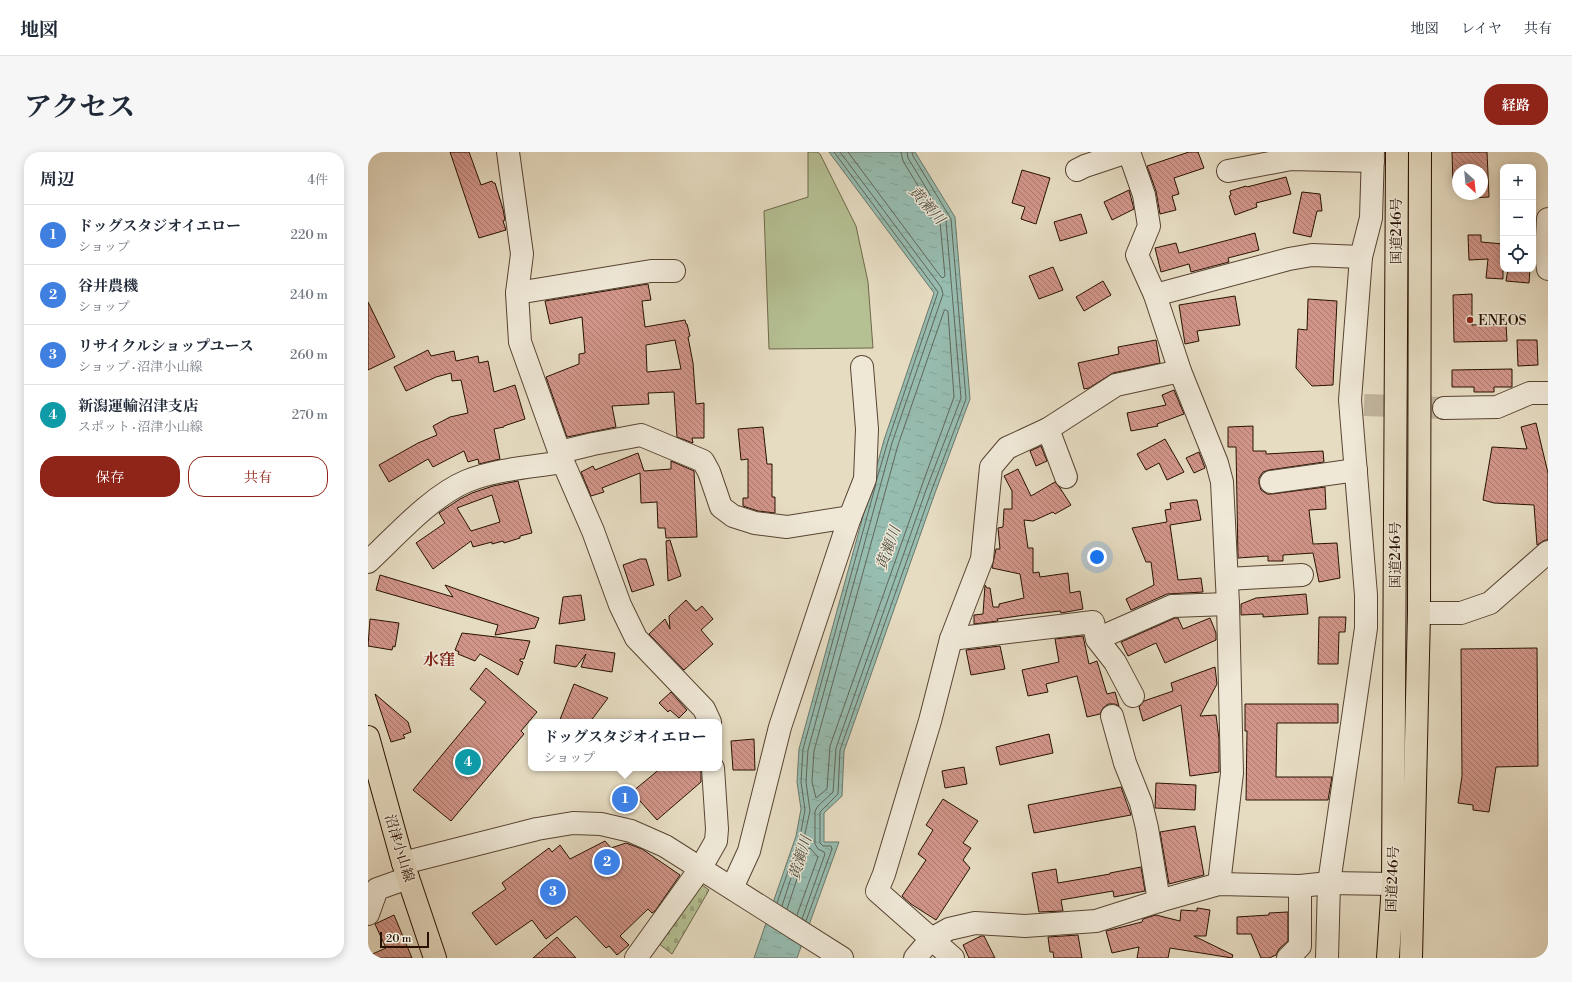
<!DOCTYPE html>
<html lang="ja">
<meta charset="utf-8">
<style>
body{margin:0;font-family:"Libre Bodoni","Noto Serif JP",serif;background:#f6f6f7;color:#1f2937}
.controls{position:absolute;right:12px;top:12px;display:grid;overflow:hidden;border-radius:8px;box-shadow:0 2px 10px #0003}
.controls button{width:36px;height:36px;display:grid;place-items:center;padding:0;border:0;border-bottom:1px solid #e0e1e3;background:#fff;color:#1f2937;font:20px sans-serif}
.compass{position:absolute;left:1084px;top:12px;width:36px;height:36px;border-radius:50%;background:#fff;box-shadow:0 2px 10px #0003;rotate:153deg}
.scale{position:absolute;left:12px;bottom:10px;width:49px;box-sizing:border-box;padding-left:4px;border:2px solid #281102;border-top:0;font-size:11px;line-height:14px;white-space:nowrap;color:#281102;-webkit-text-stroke:3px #efe8d7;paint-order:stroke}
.you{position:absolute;left:729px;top:405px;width:14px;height:14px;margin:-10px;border:3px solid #fff;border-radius:50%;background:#1a73e8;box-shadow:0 0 0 6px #1a73e833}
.badge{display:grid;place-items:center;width:26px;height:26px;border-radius:50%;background:#8f2418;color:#fff;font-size:13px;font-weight:700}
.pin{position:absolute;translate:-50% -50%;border:2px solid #fff;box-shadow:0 1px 4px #0006}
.popup{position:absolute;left:160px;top:567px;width:194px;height:52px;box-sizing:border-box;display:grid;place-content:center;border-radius:8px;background:#fff;filter:drop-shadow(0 1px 3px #0005);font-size:13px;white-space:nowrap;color:#747a83}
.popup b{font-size:15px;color:#1f2937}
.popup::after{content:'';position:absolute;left:50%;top:100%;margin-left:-8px;border:8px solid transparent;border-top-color:#fff}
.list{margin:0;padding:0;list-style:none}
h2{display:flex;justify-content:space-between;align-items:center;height:52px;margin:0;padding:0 16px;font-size:17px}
h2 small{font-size:13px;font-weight:400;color:#747a83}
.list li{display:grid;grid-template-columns:26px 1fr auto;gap:12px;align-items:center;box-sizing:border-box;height:60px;padding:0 16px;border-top:1px solid #e0e1e3}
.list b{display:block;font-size:15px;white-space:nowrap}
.list p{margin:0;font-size:13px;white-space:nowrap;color:#747a83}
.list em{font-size:13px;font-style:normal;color:#747a83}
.actions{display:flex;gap:8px;padding:12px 16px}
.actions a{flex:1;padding:9px 0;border:1px solid #8f2418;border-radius:16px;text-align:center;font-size:14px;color:#8f2418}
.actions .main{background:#8f2418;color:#fff}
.icon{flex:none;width:22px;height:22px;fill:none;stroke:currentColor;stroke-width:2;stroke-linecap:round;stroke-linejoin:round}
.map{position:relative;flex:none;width:1180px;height:806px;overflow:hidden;border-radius:16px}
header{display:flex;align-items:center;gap:24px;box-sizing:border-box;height:56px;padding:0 20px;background:#fff;border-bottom:1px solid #e0e1e3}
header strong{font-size:19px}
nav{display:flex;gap:22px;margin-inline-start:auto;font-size:14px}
.intro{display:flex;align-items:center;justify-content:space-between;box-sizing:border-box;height:96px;padding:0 24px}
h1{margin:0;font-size:28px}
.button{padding:10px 18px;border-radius:16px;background:#8f2418;color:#fff;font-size:14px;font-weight:700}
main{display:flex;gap:24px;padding:0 24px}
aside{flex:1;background:#fff;border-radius:16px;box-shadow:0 2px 10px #0003}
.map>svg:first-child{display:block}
</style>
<header>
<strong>地図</strong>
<nav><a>地図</a><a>レイヤ</a><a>共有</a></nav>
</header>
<div class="intro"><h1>アクセス</h1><a class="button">経路</a></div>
<main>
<aside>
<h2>周辺<small>4件</small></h2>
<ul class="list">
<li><span class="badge" style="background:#3f7fe0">1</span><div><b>ドッグスタジオイエロー</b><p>ショップ</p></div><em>220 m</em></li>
<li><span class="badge" style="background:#3f7fe0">2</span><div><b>谷井農機</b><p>ショップ</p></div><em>240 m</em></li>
<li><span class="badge" style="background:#3f7fe0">3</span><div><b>リサイクルショップユース</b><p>ショップ · 沼津小山線</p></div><em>260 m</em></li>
<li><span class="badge" style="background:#0f9aa8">4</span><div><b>新潟運輸沼津支店</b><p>スポット · 沼津小山線</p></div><em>270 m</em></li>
</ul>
<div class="actions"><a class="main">保存</a><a>共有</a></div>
</aside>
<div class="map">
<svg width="1180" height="806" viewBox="0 0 1180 806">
<defs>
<pattern id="cemetery-stones" width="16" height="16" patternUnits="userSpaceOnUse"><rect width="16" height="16" fill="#b5c093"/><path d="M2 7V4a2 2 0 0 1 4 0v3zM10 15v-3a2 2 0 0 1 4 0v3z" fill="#9ca47d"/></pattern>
<pattern id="water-ripples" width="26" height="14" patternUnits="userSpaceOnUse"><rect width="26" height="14" fill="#97bcb0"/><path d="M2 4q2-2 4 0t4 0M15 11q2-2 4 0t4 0" fill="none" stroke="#82a196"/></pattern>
<pattern id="building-back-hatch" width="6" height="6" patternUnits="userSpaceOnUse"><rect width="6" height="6" fill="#d19589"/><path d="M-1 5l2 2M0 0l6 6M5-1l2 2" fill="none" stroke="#aa786e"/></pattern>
</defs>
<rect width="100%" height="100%" fill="#e6dcc2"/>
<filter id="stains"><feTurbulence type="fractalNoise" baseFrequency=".005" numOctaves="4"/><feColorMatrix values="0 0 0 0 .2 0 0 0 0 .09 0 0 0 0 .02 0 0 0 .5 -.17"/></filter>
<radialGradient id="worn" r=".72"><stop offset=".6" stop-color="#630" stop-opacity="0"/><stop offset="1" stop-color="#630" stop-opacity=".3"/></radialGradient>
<polygon fill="url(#cemetery-stones)" stroke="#6e684a" points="330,730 341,738 304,802 290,791"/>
<polygon fill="#b5c093" stroke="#6e684a" points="440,0 449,0 452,2 488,74 500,130 505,196 401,197 396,59 440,45"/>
<polygon fill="url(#water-ripples)" stroke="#6b786a" points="461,0 547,0 587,65 602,247 567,341 476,599 474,644 456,661 456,690 471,690 429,806 386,806 428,684 433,657 429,630 431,597 516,288 566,141"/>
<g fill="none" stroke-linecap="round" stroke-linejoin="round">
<g stroke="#606659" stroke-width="1">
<polyline points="466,0 570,140 520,289 508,330"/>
<polyline points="480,0 573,125 575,126 577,124 572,70 535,9 533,0"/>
<polygon points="578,158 580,160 586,245 553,336 462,594 459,637 448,646 444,630 446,599 530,293 576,159"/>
<polyline points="409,751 432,685 437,658 433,630 435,597 508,332"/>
<polyline points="414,754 436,686 442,659 438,630 440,598 524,291 575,142 573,135 472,0"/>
<polyline points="419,757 439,697 442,696 450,705 429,763"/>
<polyline points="434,767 457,702 456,700 450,697 447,692 447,659 450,654 465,640 468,596 558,338 593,246 578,69 540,6 539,0"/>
<polyline points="438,769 464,697 463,694 455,694 452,691 452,660 470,642 472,598 563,340 598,247 583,67 545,4 544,0"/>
</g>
</g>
<g fill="url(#building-back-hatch)" stroke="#281102" fill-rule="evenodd">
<polygon points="82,0 101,0 113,33 124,29 125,31 127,31 135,57 137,68 135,69 138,78 111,86"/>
<polygon points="821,0 830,0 836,16 806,26 811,42 804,44 808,58 792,62 788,39 779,14"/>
<polygon points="1084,0 1119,0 1121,45 1103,46 1103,42 1114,42 1114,18 1090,18 1090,32 1085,33"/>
<polygon points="654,18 682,26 668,72 653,67 657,55 644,51"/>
<polygon points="918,25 923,42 888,51 889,55 867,63 861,44 863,43 862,39 878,34 879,35"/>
<polygon points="761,38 766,57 744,68 736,50"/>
<polygon points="934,40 952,42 954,59 949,59 943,85 925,81"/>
<polygon points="713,62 719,81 692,89 686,70"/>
<polygon points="887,81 891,98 860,106 861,110 823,120 821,112 793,120 787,96 808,91 811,101"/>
<polygon points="1100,83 1113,83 1113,90 1135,92 1135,127 1118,126 1120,107 1101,108"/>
<polygon points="685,115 695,138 671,147 661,124"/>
<polygon points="1140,117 1162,117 1161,131 1138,129"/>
<polygon points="735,129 743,143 716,159 708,145"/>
<path d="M280 132 283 148 274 149 277 175 317 168 318 172H319L322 184 320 185 325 211 328 252 336 251V286H324L325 291 309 285 306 240 280 241 281 252 244 254 248 275 199 285 178 225 211 212V202L217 201 214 165 182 172 177 149ZM307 188 313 217 279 220 278 193Z"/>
<polygon points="1104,142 1104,173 1138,172 1139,189 1086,190 1085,143"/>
<polygon points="867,144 872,173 829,179 831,189 817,192 811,153"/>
<polygon points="940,147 969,149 965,233 944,234 928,216 930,177 939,178"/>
<polygon points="0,150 27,205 0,218"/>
<polygon points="788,188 792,211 745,221 721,236 716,237 710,211 751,202 750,195"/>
<polygon points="1149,188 1169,188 1170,213 1150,214"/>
<polygon points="60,198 63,204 86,199 88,209 110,204 111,211 120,209 126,240 147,233 157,267 136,274 136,275 126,277 132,307 111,312 110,307 100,310 96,299 65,315 60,307 21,330 11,313 50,291 69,283 65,274 82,265 100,261 93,228 84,229 83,221 68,225 38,239 26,215"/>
<polygon points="1144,217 1144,235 1126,235 1126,240 1106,240 1106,235 1084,235 1084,218"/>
<polygon points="806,238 816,262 789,272 790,274 763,279 759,261 798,253 794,243"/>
<polygon points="1168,271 1180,321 1180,388 1177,388 1169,393 1166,353 1126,351 1115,348 1124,295 1159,297 1153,275"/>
<polygon points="885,274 885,299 898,299 898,302 955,299 956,310 901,318 895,320 891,326 891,331 893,338 899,342 904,342 957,335 958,357 941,358 945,392 969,391 972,426 951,430 945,401 915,403 915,409 900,409 900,404 870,406 868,295 860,295 860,275"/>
<polygon points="395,275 399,312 404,312 404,345 407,345 407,361 390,359 375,354 375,346 380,346 380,307 373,308 370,277"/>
<polygon points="797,287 816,320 799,328 791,311 778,318 769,302"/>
<polygon points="673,294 679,309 668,314 662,299"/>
<polygon points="831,300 837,316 826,321 818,306"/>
<polygon points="270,301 276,319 303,317 303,309 326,319 329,385 298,386 297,376 290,376 289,350 273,351 272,321 234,336 236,340 223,344 213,320 225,314 227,318"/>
<polygon points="650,317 663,344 687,330 692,336 703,353 687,362 685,360 665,369 656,368 660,396 665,396 665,421 671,420 672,425 700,421 702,441 712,439 715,457 693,461 692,459 657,463 629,467 630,469 606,472 606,463 615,462 617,433 619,436 622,436 625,455 631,455 631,452 656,446 652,422 624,416 628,397 632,397 630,376 635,375 636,357 644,357 644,339 636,324"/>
<path d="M150 329 164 381 152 384V386L136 391 135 389 124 392V390L105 395 103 389 65 417 48 391 77 371 71 361 92 347 104 341 125 334ZM124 343 132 370 103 379 89 356Z"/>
<polygon points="824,348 829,348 833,368 802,373 810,428 833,426 835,440 799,442 763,458 758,447 786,433 783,410 778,410 764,376 799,370 797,358 803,357 802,351"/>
<polygon points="302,388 313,424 300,429 298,389"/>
<polygon points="272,407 278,407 286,433 264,440 255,413"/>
<polygon points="12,423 85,445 77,433 171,466 167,476 127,483 130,473 8,438"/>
<polygon points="938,442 940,462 895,465 895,462 873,463 873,452 888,446"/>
<polygon points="213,443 217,468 191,472 195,445"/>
<polygon points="318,448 328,459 334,454 345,467 333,478 345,492 316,518 281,482 297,467 302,477 301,464"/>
<polygon points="951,465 978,465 977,480 971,480 970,512 950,512"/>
<polygon points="807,466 810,466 815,477 842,466 848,481 848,488 797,511 788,491 760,504 753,490"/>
<polygon points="2,467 31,471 27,495 25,494 24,498 0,494"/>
<polygon points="94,481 162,489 156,507 152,507 152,509 155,510 150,523 112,502 107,509 90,502 91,500 87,498"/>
<polygon points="715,484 721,512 729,509 739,542 747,540 751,554 747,552 740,552 735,556 732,562 719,565 709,524 678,532 680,540 660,544 654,518 691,510 687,487"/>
<polygon points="188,493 247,501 244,520 213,515 218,502 208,515 186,511"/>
<polygon points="632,494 637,517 603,523 598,498"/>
<polygon points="1169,496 1170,614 1128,615 1121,660 1105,658 1105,653 1090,651 1094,624 1093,497"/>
<polygon points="847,515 849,532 832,564 848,563 851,587 851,620 822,624 813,553 775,569 771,555 776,549 805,539 803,531"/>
<polygon points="118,516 169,560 153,579 156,582 83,669 45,638 118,550 102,537"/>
<polygon points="206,532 240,546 222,570 191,570"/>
<polygon points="303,540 319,558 311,566 302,558 300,560 291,551"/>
<polygon points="7,542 40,570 43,580 35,583 37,586 23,590"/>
<polygon points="877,552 970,552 970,571 909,571 908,625 964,625 960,648 878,648 879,579 877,579"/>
<polygon points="681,582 685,601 632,613 628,595"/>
<polygon points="386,587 387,618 365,618 363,589"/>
<polygon points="596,615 599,632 577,636 574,619"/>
<polygon points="293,616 333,616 333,630 289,668 264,640"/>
<polygon points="788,631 828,633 827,658 787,656"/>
<polygon points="753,635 763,663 666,681 660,653"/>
<polygon points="575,647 610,669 595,691 603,696 595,708 602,716 568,768 543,752 534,744 558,708 550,702 565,678 558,673"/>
<polygon points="827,674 836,723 801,732 792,680"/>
<polygon points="237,689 243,696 258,691 274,697 312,723 287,759 284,761 280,757 252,784 261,793 249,803 241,794 238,796 208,764 178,787 164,768 128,793 104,761 138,737 134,731 181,696 184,700 192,693 202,707"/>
<polygon points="773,715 777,739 746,745 745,739 693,748 695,759 671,760 664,721 688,717 690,731 742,722 742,721"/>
<polygon points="829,756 842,758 838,784 826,784 865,803 864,806 802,796 800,806 769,806 771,795 744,801 738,779 774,770 775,767 788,763 812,769 813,758 829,759"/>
<polygon points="920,760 920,789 911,797 908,803 901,806 893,806 883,782 869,782 869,765 901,763 901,761"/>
<polygon points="26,763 44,806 0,806 0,804 18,796 7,772"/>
<polygon points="710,783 714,806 686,806 685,800 682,800 680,785"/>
<polygon points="613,784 616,784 627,806 601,806 595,793"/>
<polygon points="189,785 208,806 165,806"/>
</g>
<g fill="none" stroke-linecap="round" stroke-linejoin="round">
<polyline stroke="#c0b39c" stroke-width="22" stroke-dasharray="22 11" stroke-linecap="butt" points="996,253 1076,256"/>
<g stroke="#584432" stroke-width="24">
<g id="minor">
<polyline points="140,0 154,102 149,141 152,190 195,310 225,379 252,453 268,486 336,557 342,570"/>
<polyline points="761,0 776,43 781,74 769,103 787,143 812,219 849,311 854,330 860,452 864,621 851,732"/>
<polyline points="709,18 717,14 759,0"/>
<polyline points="860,19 923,7 1005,9"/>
<polyline points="1180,67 1178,103 1180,117"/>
<polyline points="149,141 283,119 306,119"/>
<polyline points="787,143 921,107 944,103 993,105"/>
<polyline points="1076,256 1129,255 1162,241 1180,241"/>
<polyline points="680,277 698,325"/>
<polyline points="192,300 225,292 273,283 335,309 341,320 353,355 365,364 387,371 419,375 482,365"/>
<polyline points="903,330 988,318"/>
<path d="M0 410C28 384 63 344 99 329 129 317 164 315 195 310"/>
<polyline points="859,427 934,423"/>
<polyline points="1051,461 1093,461 1122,451 1180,400"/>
<polyline points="583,487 725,470 729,487 747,510 765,544"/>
<polyline points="729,487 804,454 860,452"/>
<polyline points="744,564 757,611 773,651 779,676 791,749"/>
<polyline points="35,711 169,677 205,671 233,672 263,679 297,694 474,806"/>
<polyline points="364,736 381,699 412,575 482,365 497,327 499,277 494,215"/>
<polyline points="0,762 9,737 40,726"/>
<polyline points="268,806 332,717 348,689 349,677 345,616"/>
<polyline points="547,806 563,787 581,777 607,771 657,774 728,769 791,749 851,732 932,734 961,731 1025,732"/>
<polyline points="585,806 509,739 516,722 562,569 583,487 614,407 623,315 639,296 680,277 748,233 812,219"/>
<polyline points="920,806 932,794 932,734"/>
<polyline points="959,806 961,731 998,476 998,443 982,248 993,105 1003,66 1005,0"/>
</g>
</g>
<g stroke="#281102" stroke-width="24">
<polyline id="major" points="0,585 35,711 67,806"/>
</g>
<g stroke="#281102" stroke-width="24">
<g id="highway">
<polyline points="1020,806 1025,732 1029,0"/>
<polyline points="1043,806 1051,461 1052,0"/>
</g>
</g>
<use href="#minor" stroke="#efe8d7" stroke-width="22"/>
<use href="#major" stroke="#e6dcc2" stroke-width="22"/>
<use href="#highway" stroke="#e6dcc2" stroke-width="22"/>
</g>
<circle fill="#8f2418" stroke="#efe8d7" stroke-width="1.5" cx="1102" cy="168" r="4"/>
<g text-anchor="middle" stroke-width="3" stroke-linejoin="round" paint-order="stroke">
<g font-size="14" fill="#281102" stroke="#efe8d7">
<text transform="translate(1028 79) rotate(-90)" y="5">国道246号</text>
<text transform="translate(1027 403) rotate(-90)" y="5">国道246号</text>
<text transform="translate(32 696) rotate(73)" y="5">沼津小山線</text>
<text transform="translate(1024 727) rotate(-88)" y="5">国道246号</text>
</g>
<g font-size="14" fill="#281102" stroke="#efe8d7" text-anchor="start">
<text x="1110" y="173">ENEOS</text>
</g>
<g font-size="15" font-style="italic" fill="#4f4d3f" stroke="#efe8d7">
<text transform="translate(559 53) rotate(48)" y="5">黄瀬川</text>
<text transform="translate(520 396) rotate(-70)" y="5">黄瀬川</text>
<text transform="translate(432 706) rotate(-73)" y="5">黄瀬川</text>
</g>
<g font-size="16" font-weight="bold" fill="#7a1f14" stroke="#efe8d7">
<text x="71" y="513">水窪</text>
</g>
</g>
<rect width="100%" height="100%" filter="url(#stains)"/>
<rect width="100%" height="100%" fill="url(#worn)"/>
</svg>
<div class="controls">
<button>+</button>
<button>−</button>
<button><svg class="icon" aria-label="locate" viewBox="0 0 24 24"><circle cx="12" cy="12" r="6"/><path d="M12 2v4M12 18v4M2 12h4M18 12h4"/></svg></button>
</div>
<svg class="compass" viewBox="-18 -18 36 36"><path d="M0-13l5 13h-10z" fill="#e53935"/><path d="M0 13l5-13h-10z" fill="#747a83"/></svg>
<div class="scale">20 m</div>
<div class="you"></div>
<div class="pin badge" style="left:257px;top:647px;background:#3f7fe0">1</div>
<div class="popup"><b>ドッグスタジオイエロー</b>ショップ</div>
<div class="pin badge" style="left:239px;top:710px;background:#3f7fe0">2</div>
<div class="pin badge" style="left:185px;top:740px;background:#3f7fe0">3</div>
<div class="pin badge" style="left:100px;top:610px;background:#0f9aa8">4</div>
</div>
</main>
